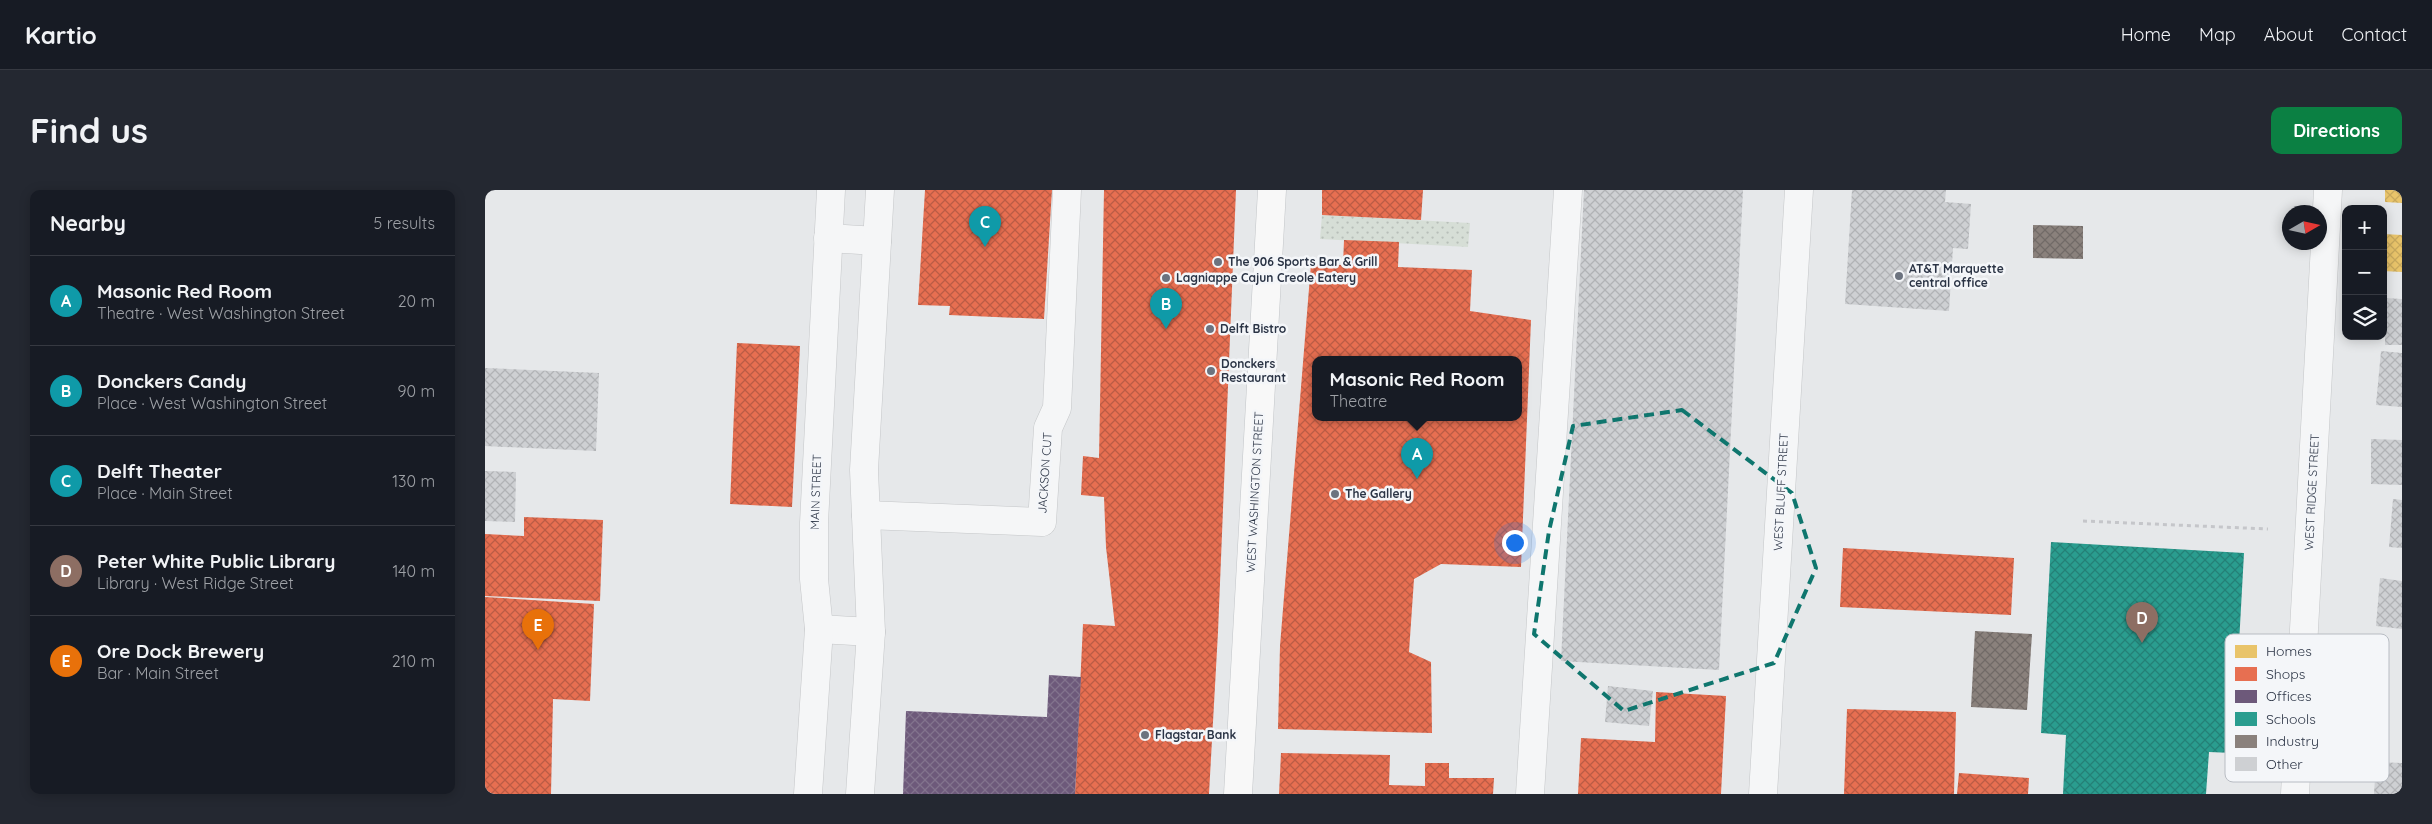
<!DOCTYPE html>
<meta charset="utf-8">
<style>
body{margin:0;font-family:Quicksand,sans-serif;background:#242831;color:#f1f3f6}
.controls{position:absolute;right:15px;top:15px;display:grid;overflow:hidden;border-radius:10px;box-shadow:0 2px 12px #0003}
.controls button{width:45px;height:45px;display:grid;place-items:center;padding:0;border:0;border-bottom:1px solid #363941;background:#171b24;color:#f1f3f6;font:25px sans-serif}
.compass{position:absolute;left:1797px;top:15px;width:45px;height:45px;border-radius:50%;background:#171b24;box-shadow:0 2px 12px #0003;rotate:81deg}
.you{position:absolute;left:1029px;top:352px;width:18px;height:18px;margin:-12px;border:4px solid #fff;border-radius:50%;background:#1a73e8;box-shadow:0 0 0 8px #1a73e833}
.badge{display:grid;place-items:center;width:32px;height:32px;border-radius:50%;background:#0b8043;color:#fff;font-size:16px;font-weight:700}
.pin{position:absolute;translate:-50% -41px;filter:drop-shadow(0 1px 2px #0008)}
.pin::after{content:'';position:absolute;top:26px;width:18px;height:15px;background:inherit;clip-path:polygon(0 0,100% 0,50% 100%)}
.popup{position:absolute;left:827px;top:166px;width:210px;height:65px;box-sizing:border-box;display:grid;place-content:center;border-radius:10px;background:#171b24;filter:drop-shadow(0 1px 4px #0005);font-size:16px;white-space:nowrap;color:#9ea1a6}
.popup b{font-size:19px;color:#f1f3f6}
.popup::after{content:'';position:absolute;left:50%;top:100%;margin-left:-10px;border:10px solid transparent;border-top-color:#171b24}
.list{margin:0;padding:0;list-style:none}
h2{display:flex;justify-content:space-between;align-items:center;height:65px;margin:0;padding:0 20px;font-size:21px}
h2 small{font-size:16px;font-weight:400;color:#9ea1a6}
.list li{display:grid;grid-template-columns:32px 1fr auto;gap:15px;align-items:center;box-sizing:border-box;height:90px;padding:0 20px;border-top:1px solid #363941}
.list b{display:block;font-size:19px;white-space:nowrap}
.list p{margin:0;font-size:16px;white-space:nowrap;color:#9ea1a6}
.list em{font-size:16px;font-style:normal;color:#9ea1a6}
.icon{flex:none;width:28px;height:28px;fill:none;stroke:currentColor;stroke-width:2;stroke-linecap:round;stroke-linejoin:round}
.map{position:relative;flex:none;width:1917px;height:604px;overflow:hidden;border-radius:10px}
header{display:flex;align-items:center;gap:30px;box-sizing:border-box;height:70px;padding:0 25px;background:#171b24;border-bottom:1px solid #363941}
header strong{font-size:24px}
nav{display:flex;gap:28px;margin-inline-start:auto;font-size:18px}
.intro{display:flex;align-items:center;justify-content:space-between;box-sizing:border-box;height:120px;padding:0 30px}
h1{margin:0;font-size:35px}
.button{padding:12px 22px;border-radius:10px;background:#0b8043;color:#fff;font-size:18px;font-weight:700}
main{display:flex;gap:30px;padding:0 30px}
aside{flex:1;background:#171b24;border-radius:10px;box-shadow:0 2px 12px #0003}
.map>svg:first-child{display:block}
</style>
<header>
<strong>Kartio</strong>
<nav><a>Home</a><a>Map</a><a>About</a><a>Contact</a></nav>
</header>
<div class="intro"><h1>Find us</h1><a class="button">Directions</a></div>
<main>
<aside>
<h2>Nearby<small>5 results</small></h2>
<ul class="list">
<li><span class="badge" style="background:#0f9aa8">A</span><div><b>Masonic Red Room</b><p>Theatre · West Washington Street</p></div><em>20 m</em></li>
<li><span class="badge" style="background:#0f9aa8">B</span><div><b>Donckers Candy</b><p>Place · West Washington Street</p></div><em>90 m</em></li>
<li><span class="badge" style="background:#0f9aa8">C</span><div><b>Delft Theater</b><p>Place · Main Street</p></div><em>130 m</em></li>
<li><span class="badge" style="background:#8d6e63">D</span><div><b>Peter White Public Library</b><p>Library · West Ridge Street</p></div><em>140 m</em></li>
<li><span class="badge" style="background:#e8710a">E</span><div><b>Ore Dock Brewery</b><p>Bar · Main Street</p></div><em>210 m</em></li>
</ul>
</aside>
<div class="map">
<svg width="1917" height="604" viewBox="0 0 1917 604">
<defs>
<pattern id="green-dots" width="8" height="8" patternUnits="userSpaceOnUse" patternTransform="scale(1.25)"><rect width="8" height="8" fill="#d6ded6"/><path d="M2 2h.1M6 6h.1" fill="none" stroke="#b8bfb9" stroke-width="1.8" stroke-linecap="round"/></pattern>
<pattern id="homes-cross-hatch" width="8" height="8" patternUnits="userSpaceOnUse" patternTransform="scale(1.25)"><rect width="8" height="8" fill="#e9c46a"/><path d="M0 0l8 8M0 8l8-8" fill="none" stroke="#c8a95d"/></pattern>
<pattern id="shops-cross-hatch" width="8" height="8" patternUnits="userSpaceOnUse" patternTransform="scale(1.25)"><rect width="8" height="8" fill="#e76f51"/><path d="M0 0l8 8M0 8l8-8" fill="none" stroke="#bb5c45"/></pattern>
<pattern id="offices-cross-hatch" width="8" height="8" patternUnits="userSpaceOnUse" patternTransform="scale(1.25)"><rect width="8" height="8" fill="#6d597a"/><path d="M0 0l8 8M0 8l8-8" fill="none" stroke="#82738d"/></pattern>
<pattern id="schools-cross-hatch" width="8" height="8" patternUnits="userSpaceOnUse" patternTransform="scale(1.25)"><rect width="8" height="8" fill="#2a9d8f"/><path d="M0 0l8 8M0 8l8-8" fill="none" stroke="#248177"/></pattern>
<pattern id="industry-cross-hatch" width="8" height="8" patternUnits="userSpaceOnUse" patternTransform="scale(1.25)"><rect width="8" height="8" fill="#8a817c"/><path d="M0 0l8 8M0 8l8-8" fill="none" stroke="#716a67"/></pattern>
<pattern id="building-cross-hatch" width="8" height="8" patternUnits="userSpaceOnUse" patternTransform="scale(1.25)"><rect width="8" height="8" fill="#ced0d3"/><path d="M0 0l8 8M0 8l8-8" fill="none" stroke="#b1b3b6"/></pattern>
</defs>
<rect width="100%" height="100%" fill="#e6e8ea"/>
<polygon fill="url(#green-dots)" points="837,25 985,33 983,57 835,49"/>
<g fill="url(#homes-cross-hatch)">
<polygon points="1900,0 1917,0 1917,13 1900,12"/>
<polygon points="1898,44 1917,45 1917,82 1898,81"/>
</g>
<g fill="url(#shops-cross-hatch)" fill-rule="evenodd">
<polygon points="440,0 567,0 559,129 464,125 465,116 433,115"/>
<polygon points="619,0 751,0 733,442 724,604 590,604 598,434 630,436 621,357 619,307 596,305 598,266 614,268"/>
<polygon points="837,0 938,0 936,30 837,25"/>
<path d="M859 50 914 52 913 77 987 80 985 121 1046 130 1036 377 956 374 929 389 924 462 946 472 947 543 793 539 795 456 826 74 858 75ZM831 170H1033V228H831Z"/>
<polygon points="252,153 315,156 307,317 245,314"/>
<polygon points="39,327 118,330 115,411 0,406 0,344 39,346"/>
<polygon points="1358,358 1529,368 1526,425 1355,417"/>
<polygon points="0,407 109,414 105,511 68,509 66,604 0,604"/>
<polygon points="1171,502 1241,506 1236,604 1093,604 1096,548 1170,552"/>
<polygon points="1362,519 1471,522 1469,604 1359,604"/>
<polygon points="796,563 905,565 904,595 940,596 940,573 964,573 964,588 1009,588 1008,604 794,604"/>
<polygon points="1474,583 1544,588 1543,604 1472,604"/>
</g>
<polygon fill="url(#offices-cross-hatch)" points="564,485 596,487 590,604 418,604 421,521 562,527"/>
<polygon fill="url(#schools-cross-hatch)" points="1566,352 1759,363 1748,563 1724,562 1721,604 1578,604 1581,545 1556,543"/>
<g fill="url(#industry-cross-hatch)">
<polygon points="1548,35 1598,36 1598,69 1548,68"/>
<polygon points="1490,441 1547,444 1542,520 1486,517"/>
</g>
<g fill="url(#building-cross-hatch)">
<polygon points="1099,0 1258,0 1234,480 1076,471"/>
<polygon points="1367,0 1461,0 1460,12 1486,14 1483,59 1468,58 1464,121 1360,114"/>
<polygon points="1900,108 1917,109 1917,155 1900,155"/>
<polygon points="1896,161 1917,163 1917,217 1891,215"/>
<polygon points="0,178 114,183 111,261 0,256"/>
<polygon points="1886,249 1917,250 1917,295 1886,294"/>
<polygon points="0,281 31,282 30,332 0,331"/>
<polygon points="1908,309 1917,310 1917,358 1904,357"/>
<polygon points="1895,388 1917,391 1917,439 1891,436"/>
<polygon points="1123,496 1168,501 1164,536 1120,532"/>
<polygon points="1891,572 1917,573 1917,604 1889,604"/>
</g>
<g fill="none" stroke-linecap="round" stroke-linejoin="round">
<g stroke="#c4c6c8" stroke-width="29">
<g id="minor">
<polyline points="343,48 392,51"/>
<polyline points="381,325 557,332 563,238 572,218 582,0"/>
<polyline points="334,439 386,442"/>
<polyline points="323,604 334,439 329,389 329,333 346,0"/>
<polyline points="375,604 386,442 379,280 395,0"/>
<polyline points="1045,604 1083,0"/>
<polyline points="1278,604 1314,0"/>
<polyline points="1810,604 1843,0"/>
</g>
</g>
<g stroke="#c2c5c8" stroke-width="29">
<polyline id="major" points="753,604 787,0"/>
</g>
<polyline stroke="#c5c6ca" stroke-width="3" stroke-dasharray="4 4" stroke-linecap="butt" points="1598,331 1783,339"/>
<use href="#minor" stroke="#f5f6f7" stroke-width="28"/>
<use href="#major" stroke="#f8f8f8" stroke-width="28"/>
</g>
<path fill="none" stroke="#0f766e" stroke-width="4" stroke-dasharray="10 6" stroke-linejoin="round" d="M1197 220 1307 303 1331 378 1289 473 1139 521 1049 444 1064 341 1088 236Z"/>
<g fill="#6c737f" stroke="#f4f6f9" stroke-width="2">
<circle cx="733" cy="72" r="5"/>
<circle cx="1414" cy="86" r="5"/>
<circle cx="681" cy="88" r="5"/>
<circle cx="725" cy="139" r="5"/>
<circle cx="726" cy="181" r="5"/>
<circle cx="850" cy="304" r="5"/>
<circle cx="660" cy="545" r="5"/>
</g>
<g text-anchor="middle" stroke-width="5" stroke-linejoin="round" paint-order="stroke">
<g font-size="12" font-weight="bold" fill="#2b3445" stroke="#f4f6f9" text-anchor="start">
<text x="743" y="76">The 906 Sports Bar &amp; Grill</text>
<text x="1424" y="83">AT&amp;T Marquette<tspan x="1424" dy="14">central office</tspan></text>
<text x="691" y="92">Lagniappe Cajun Creole Eatery</text>
<text x="735" y="143">Delft Bistro</text>
<text x="736" y="178">Donckers<tspan x="736" dy="14">Restaurant</tspan></text>
<text x="860" y="308">The Gallery</text>
<text x="670" y="549">Flagstar Bank</text>
</g>
<g font-size="12" fill="#2b3445" stroke="#f4f6f9">
<text transform="translate(560 283) rotate(-86)" y="4">JACKSON CUT</text>
<text transform="translate(331 302) rotate(-88)" y="4">MAIN STREET</text>
<text transform="translate(770 302) rotate(-87)" y="4">WEST WASHINGTON STREET</text>
<text transform="translate(1296 302) rotate(-87)" y="4">WEST BLUFF STREET</text>
<text transform="translate(1827 302) rotate(-87)" y="4">WEST RIDGE STREET</text>
</g>
</g>
<rect x="1740" y="444" width="164" height="148" rx="8" fill="#f4f6f9" stroke="#b8bcc3" stroke-width="1"/>
<rect x="1750" y="455" width="22" height="13" fill="#e9c46a"/>
<rect x="1750" y="477" width="22" height="14" fill="#e76f51"/>
<rect x="1750" y="500" width="22" height="13" fill="#6d597a"/>
<rect x="1750" y="522" width="22" height="14" fill="#2a9d8f"/>
<rect x="1750" y="545" width="22" height="13" fill="#8a817c"/>
<rect x="1750" y="567" width="22" height="14" fill="#ced0d3"/>
<g font-size="14" fill="#2b3445">
<text x="1781" y="466">Homes</text>
<text x="1781" y="489">Shops</text>
<text x="1781" y="511">Offices</text>
<text x="1781" y="534">Schools</text>
<text x="1781" y="556">Industry</text>
<text x="1781" y="579">Other</text>
</g>
</svg>
<div class="controls">
<button>+</button>
<button>−</button>
<button><svg class="icon" aria-label="layers" viewBox="0 0 24 24"><path d="M12 4l9 5-9 5-9-5zM3 14l9 5 9-5"/></svg></button>
</div>
<svg class="compass" viewBox="-18 -18 36 36"><path d="M0-13l5 13h-10z" fill="#e53935"/><path d="M0 13l5-13h-10z" fill="#9ea1a6"/></svg>
<div class="you"></div>
<div class="pin badge" style="left:932px;top:289px;background:#0f9aa8">A</div>
<div class="popup"><b>Masonic Red Room</b>Theatre</div>
<div class="pin badge" style="left:681px;top:139px;background:#0f9aa8">B</div>
<div class="pin badge" style="left:500px;top:57px;background:#0f9aa8">C</div>
<div class="pin badge" style="left:1657px;top:453px;background:#8d6e63">D</div>
<div class="pin badge" style="left:53px;top:460px;background:#e8710a">E</div>
</div>
</main>
